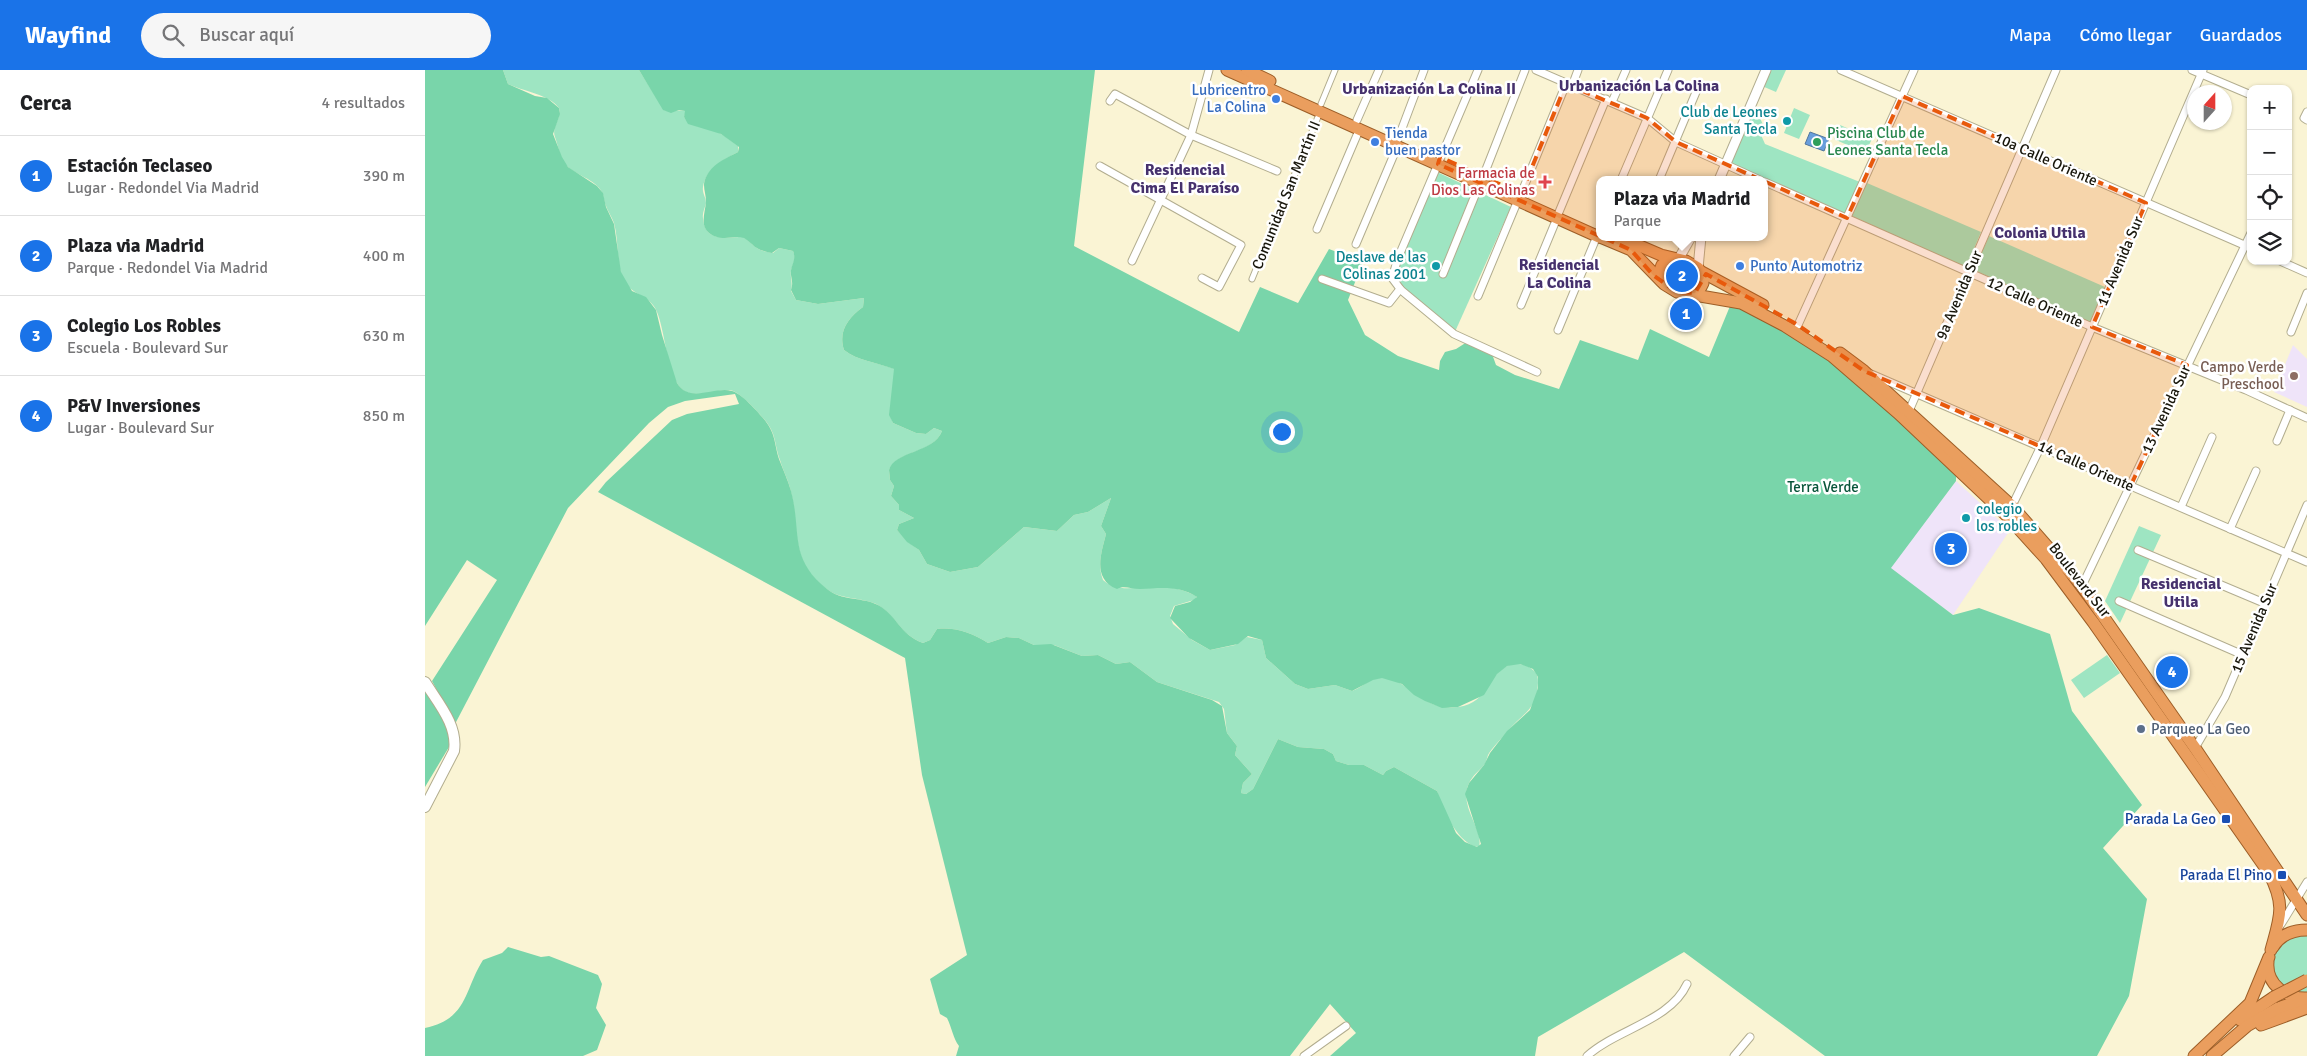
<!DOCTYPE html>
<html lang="es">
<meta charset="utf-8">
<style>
body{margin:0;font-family:Signika,sans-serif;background:#f6f6f6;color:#202124}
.controls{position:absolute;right:15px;top:15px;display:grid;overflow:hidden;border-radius:10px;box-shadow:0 1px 4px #0004}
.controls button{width:45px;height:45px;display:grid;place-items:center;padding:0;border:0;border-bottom:1px solid #e0e0e0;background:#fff;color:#202124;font:25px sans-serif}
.compass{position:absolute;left:1762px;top:15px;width:45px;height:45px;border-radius:50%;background:#fff;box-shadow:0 1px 4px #0004;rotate:21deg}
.you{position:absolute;left:856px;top:361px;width:18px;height:18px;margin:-12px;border:4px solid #fff;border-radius:50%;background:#1a73e8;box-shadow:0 0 0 8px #1a73e833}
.badge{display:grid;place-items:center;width:32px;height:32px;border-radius:50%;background:#1a73e8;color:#fff;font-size:16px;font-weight:700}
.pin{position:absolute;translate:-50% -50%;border:2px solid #fff;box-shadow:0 1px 5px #0006}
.popup{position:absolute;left:1171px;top:106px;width:172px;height:65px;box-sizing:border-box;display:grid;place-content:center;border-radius:10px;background:#fff;filter:drop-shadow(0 1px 4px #0005);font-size:16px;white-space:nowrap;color:#757577}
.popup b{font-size:19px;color:#202124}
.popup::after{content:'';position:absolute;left:50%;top:100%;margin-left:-10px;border:10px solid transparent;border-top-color:#fff}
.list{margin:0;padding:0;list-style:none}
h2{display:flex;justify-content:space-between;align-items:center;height:65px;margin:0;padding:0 20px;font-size:21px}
h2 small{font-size:16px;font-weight:400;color:#757577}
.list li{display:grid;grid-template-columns:32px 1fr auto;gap:15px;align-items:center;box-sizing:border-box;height:80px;padding:0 20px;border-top:1px solid #e0e0e0}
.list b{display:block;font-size:19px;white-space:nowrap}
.list p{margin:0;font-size:16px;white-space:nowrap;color:#757577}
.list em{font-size:16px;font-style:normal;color:#757577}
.icon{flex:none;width:28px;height:28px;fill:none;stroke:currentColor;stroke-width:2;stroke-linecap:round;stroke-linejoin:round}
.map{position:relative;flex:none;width:1882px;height:986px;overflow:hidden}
header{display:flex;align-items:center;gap:30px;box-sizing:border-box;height:70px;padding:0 25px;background:#1a73e8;color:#fff}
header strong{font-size:24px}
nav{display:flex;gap:28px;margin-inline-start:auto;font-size:18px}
.search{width:350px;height:45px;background:#f6f6f6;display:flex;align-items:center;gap:12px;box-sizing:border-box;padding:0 18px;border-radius:28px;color:#757577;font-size:19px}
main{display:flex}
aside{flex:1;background:#fff}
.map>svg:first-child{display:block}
</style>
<header>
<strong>Wayfind</strong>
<div class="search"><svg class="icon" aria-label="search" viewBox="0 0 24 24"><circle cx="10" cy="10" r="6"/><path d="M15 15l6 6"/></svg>Buscar aquí</div>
<nav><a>Mapa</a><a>Cómo llegar</a><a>Guardados</a></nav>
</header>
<main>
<aside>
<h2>Cerca<small>4 resultados</small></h2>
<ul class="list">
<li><span class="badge">1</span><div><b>Estación Teclaseo</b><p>Lugar · Redondel Via Madrid</p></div><em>390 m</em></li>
<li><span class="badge">2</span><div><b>Plaza via Madrid</b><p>Parque · Redondel Via Madrid</p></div><em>400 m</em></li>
<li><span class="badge">3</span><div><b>Colegio Los Robles</b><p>Escuela · Boulevard Sur</p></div><em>630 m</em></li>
<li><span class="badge">4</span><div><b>P&amp;V Inversiones</b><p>Lugar · Boulevard Sur</p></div><em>850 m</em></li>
</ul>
</aside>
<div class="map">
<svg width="1882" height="986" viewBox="0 0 1882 986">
<rect width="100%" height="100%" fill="#faf4d4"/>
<g fill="#efe4f9">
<polygon points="1868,275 1882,289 1882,337 1849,322"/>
<polygon points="1531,411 1585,460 1528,545 1465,498"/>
</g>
<g fill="#9ee5c2">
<path d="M78 0H214L239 40C247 43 252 39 261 41L259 47C267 60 284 55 296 64 302 67 307 72 313 76V82C298 90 281 99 278 117 277 123 281 127 281 133 280 138 277 143 278 148 280 173 302 167 318 167 332 176 328 180 348 183L354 178 368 181C372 190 368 192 366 201 365 208 368 213 366 221L371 230 393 234 439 228 438 237C423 248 413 261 419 280 433 291 451 292 470 299L465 345 468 353 491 363 501 364 509 358 517 361C508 384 472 380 464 400L465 410 469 416 466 426 474 435V440L489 448 474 454 472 460 483 472 494 480 502 494 525 502 553 497 599 457 632 461 649 445 663 442 686 428 676 456 681 464C677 480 672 494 678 510 696 526 720 513 741 517 751 518 762 521 771 526L772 529 749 536 745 546 748 554 767 570 785 580 810 575 822 567 837 570 841 588 870 614 883 619 910 615 927 621C937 618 943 609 954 608 982 605 994 642 1033 637 1066 633 1062 600 1087 594 1094 593 1103 595 1108 600 1113 604 1113 608 1113 613 1112 641 1097 643 1082 662 1077 668 1066 679 1063 685 1062 688 1061 693 1059 695 1054 701 1048 705 1044 713 1033 737 1059 759 1054 777 1034 776 1017 739 1012 721L969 697 961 701 958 705 939 695H924L911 691 908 684 899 679 873 677 853 669 828 719 821 724 816 723 818 713 827 704 810 685 812 676 802 663 799 639 794 632 732 612 705 592 691 594 673 585 657 586 629 575H609L594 568 581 567 563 573C547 563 531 557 512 559L505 570 498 573C474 564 472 546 453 535 438 527 417 530 403 520 364 492 375 461 366 422 364 411 358 401 355 390 349 374 352 364 339 349 333 342 314 321 305 320 290 319 266 331 255 317 242 302 240 261 232 242 225 224 206 226 198 209 191 191 194 171 189 153 187 147 183 142 181 136 179 132 179 126 177 122 170 109 150 105 141 95 135 88 133 75 130 67 126 57 137 48 134 38 125 25 98 21 83 14Z"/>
<polygon points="1344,0 1361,0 1351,22 1337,16"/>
<polygon points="1329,33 1338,55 1336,65 1340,74 1435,112 1421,144 1304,94"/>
<polygon points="1369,38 1385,45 1374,69 1359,63"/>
<polygon points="1415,55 1447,69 1440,83 1409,69"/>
<polygon points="1010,101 1086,137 1029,264 971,214 969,200"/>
<polygon points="1442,113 1556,162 1541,198 1427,146"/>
<polygon points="1564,166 1680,217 1665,252 1549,200"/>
<path d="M1251 194C1262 197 1270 200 1274 212 1262 223 1246 218 1240 202L1244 196Z"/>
<polygon points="1714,456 1736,465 1695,553 1680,531"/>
<polygon points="1682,585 1695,603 1659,628 1646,610"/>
<path d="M1870 866H1882V923C1858 925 1837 898 1853 876 1857 872 1865 869 1870 866Z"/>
</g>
<g fill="#79d5aa">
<path d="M0 0H78L83 14 110 26 122 28 134 38 135 44 128 64 137 87 143 97 172 116 178 123 181 137 189 154 196 202 207 221 221 227 231 240 237 265 252 313C265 334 289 316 307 321 316 323 332 341 338 348 351 363 349 373 354 389 358 400 363 410 366 421 377 462 363 488 402 519 416 531 438 527 453 535 472 545 474 564 498 573L505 570 512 559C531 557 547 563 563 573L581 567 594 568 609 575 626 574 657 586 673 585 691 594 705 592 732 612 787 630 797 636 802 663 812 676 810 685 827 704 818 713 816 723 821 724 828 719 853 669 873 677 899 679 908 684 911 691 924 695H939L958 705 961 701 969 697 1012 721 1031 763 1040 772 1052 777 1056 774 1040 724 1044 713 1059 695 1065 683 1082 661 1105 640 1113 618V607L1108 599 1095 594 1082 596 1072 604 1059 625 1033 637 1017 638 1000 631 989 625 977 614 957 608 948 610 927 621 910 615 883 619 870 614 841 588 837 570 823 566 813 574 785 580 764 568 745 548 750 536 765 532 772 527C754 515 735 518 715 519 707 519 698 515 692 519 667 509 676 484 681 464L676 456 686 428 663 442 649 445 632 461 599 457 553 497 525 502 502 494 494 480 482 472 472 460 474 454 489 448 474 440V435L466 426 469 416 465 410 464 400C469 381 509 383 517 361L509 358 501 364 491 363 468 353 464 345 469 299C451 292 433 291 419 280 413 261 423 248 438 237L439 228 393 234 371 230 366 220C368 213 367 212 366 205 365 195 372 191 368 181L354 178 347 183C328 179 332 177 319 168 308 165 302 171 289 166 273 159 280 144 281 132 281 120 275 115 284 102 290 93 303 87 313 82L314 77 296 64 263 54 259 47 260 41 254 40 246 43 238 40 214 0H670L649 176 814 262 835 217 873 233 904 179 938 192 923 230 940 265 973 286 1014 300 1015 291 1020 282 1031 279 1042 272 1067 284 1071 295 1090 305 1134 319 1155 270 1213 290 1225 259 1284 287 1310 224 1415 297 1531 405V411L1466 498 1528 545 1554 538 1625 564 1647 641 1717 735 1678 778 1722 829 1704 926 1672 986H1400L1259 882 1113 967 1110 986H905L931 963 905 934 865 986H531L534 976C528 968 527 958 522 948L515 944 505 909 542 885 497 705 480 588 173 422 181 412 247 350 262 344 314 334 310 324 260 331 243 337 224 353 143 438 30 654 7 611 72 510 42 490 0 556Z"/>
<polygon points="0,611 30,667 0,717"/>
<path d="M83 877 116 887 124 886 173 905 177 914 171 938 181 955 172 980 158 986H0V958C43 949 39 920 58 890L77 883Z"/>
</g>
<polygon fill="#689edc" stroke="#50759d" points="1385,62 1404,69 1399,81 1380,74"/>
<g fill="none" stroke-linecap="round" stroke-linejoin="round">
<g stroke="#b2ad8f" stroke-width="7">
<g id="pedestrian">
<polyline points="896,34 910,0"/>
<polyline points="827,209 895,42"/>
</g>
</g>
<g stroke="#b2ad8f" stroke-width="9">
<g id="minor">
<polyline points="1053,0 973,188 967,208 976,220 1029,264 1112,302"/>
<polyline points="1111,0 1222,48 1251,72 1335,110"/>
<polyline points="1416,0 1826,178"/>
<polyline points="1767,0 1826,25"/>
<polyline points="1147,16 1153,0"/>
<polyline points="685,31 690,24 766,65 852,101"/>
<polyline points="1187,32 1201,0"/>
<polyline points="1882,42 1879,48 1882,50"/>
<polyline points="932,50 954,0"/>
<polyline points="973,69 999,0"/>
<polyline points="675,96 816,175 794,217 777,208"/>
<polyline points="1058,107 1100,0"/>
<polyline points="1196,110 1243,0"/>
<polyline points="1234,110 1274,15"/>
<polyline points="1340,112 1667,257 1821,320 1882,348"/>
<polyline points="1096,124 1141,14"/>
<polyline points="1134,142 1181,29"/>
<polyline points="892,159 935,58"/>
<polyline points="931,174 973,75"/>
<polyline points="707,191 766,65 784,0"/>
<polyline points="1855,191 1882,203"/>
<polyline points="1018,204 1055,113"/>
<polyline points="897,209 964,233 975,219"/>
<polyline points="1053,226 1093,130"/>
<polyline points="1096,235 1132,148"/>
<polyline points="1373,255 1489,0"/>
<polyline points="1133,260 1172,166"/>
<polyline points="1866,262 1882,223"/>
<polyline points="1446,304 1882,492"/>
<polyline points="1484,341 1631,0"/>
<polyline points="1852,371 1865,340"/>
<polyline points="1587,436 1616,376 1778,0"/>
<polyline points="1756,437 1787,367"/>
<polyline points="1805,459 1831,401"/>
<polyline points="1713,480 1839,533"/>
<polyline points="1657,516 1826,163"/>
<polyline points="1694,531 1818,585"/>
<polyline points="1770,678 1800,627 1882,435"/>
<polyline points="1855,856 1882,812"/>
<polyline points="879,986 921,956"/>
<path d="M1162 986C1192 959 1245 951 1262 914"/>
<polyline points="1309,986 1325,967"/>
</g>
</g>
<g stroke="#b2ad8f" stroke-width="11">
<g id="tertiary">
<polyline points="1294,110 1341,0"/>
<polyline points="1253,190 1266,167"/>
<polyline points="1273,198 1276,167"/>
</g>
</g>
<g stroke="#b2ad8f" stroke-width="12">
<path id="secondary" d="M0 612C13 633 33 655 29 681L0 737"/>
</g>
<g stroke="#9d5e27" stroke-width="13">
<g id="trunk">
<polyline points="802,0 1174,167"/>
<polyline points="822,0 845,11"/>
<polyline points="1175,167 1206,180 1237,212"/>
<polyline points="1194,167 1236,185 1261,191 1273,198 1277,205 1278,213 1276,217 1266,224"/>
<path d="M1248 189 1237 195 1234 203 1239 214 1252 222 1316 233 1360 256 1407 286 1473 343 1582 446 1621 489 1668 552 1844 803C1861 836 1855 847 1846 880"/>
<polyline points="1275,201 1338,235"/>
<polyline points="1415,283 1439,301 1587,436 1657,516 1770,678 1882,845"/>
<path d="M1848 877C1856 864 1868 860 1882 860"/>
<path d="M1843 892C1841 914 1861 929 1882 928"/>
<polyline points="1815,950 1849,927"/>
<polyline points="1836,955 1882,938"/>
<polyline points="1769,986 1825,933 1844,887"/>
<polyline points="1787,986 1822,956 1853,938 1879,929"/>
</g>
</g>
<use href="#pedestrian" stroke="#fff" stroke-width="5"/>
<use href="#minor" stroke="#fff" stroke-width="7"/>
<use href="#tertiary" stroke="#fff" stroke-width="9"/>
<use href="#secondary" stroke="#fff" stroke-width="10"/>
<use href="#trunk" stroke="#ea9e5e" stroke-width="11"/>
<g stroke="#9d5e27" stroke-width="13" stroke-linecap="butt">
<polyline id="trunk-bridge" points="1849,927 1882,910"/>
</g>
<use href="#trunk-bridge" stroke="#ea9e5e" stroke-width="11"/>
</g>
<path fill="#e8590c" fill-opacity="0.2" stroke="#e8590c" stroke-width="4" stroke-dasharray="10 6" stroke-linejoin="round" d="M1141 14 1222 48 1251 72 1422 148 1477 26 1721 133 1667 257 1762 295 1706 415 1439 301 1373 255 1281 204 1270 223 1252 222 1228 205 1206 180 1013 94 1015 87 1096 124Z"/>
<g fill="#3f7fe0" stroke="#fff" stroke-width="2">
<circle cx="851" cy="29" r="5"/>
<circle cx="950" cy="72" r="5"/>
<circle cx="1315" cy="196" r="5"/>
</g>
<g fill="#0f9aa8" stroke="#fff" stroke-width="2">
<circle cx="1362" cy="51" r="5"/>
<circle cx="1011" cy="196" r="5"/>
<circle cx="1541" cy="448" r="5"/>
</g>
<circle fill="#2e9e5b" stroke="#fff" stroke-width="2" cx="1392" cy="72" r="5"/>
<path fill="#e0444e" stroke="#fff" stroke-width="2" d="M1117.5 104.5h5v5h5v5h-5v5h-5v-5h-5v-5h5z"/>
<circle fill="#8d6e63" stroke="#fff" stroke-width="2" cx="1869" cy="306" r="5"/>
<circle fill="#5c6f8a" stroke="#fff" stroke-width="2" cx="1716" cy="659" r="5"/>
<g fill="#1a4fb4" stroke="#fff" stroke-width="2">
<rect x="1796" y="744" width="10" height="10" rx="2.5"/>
<rect x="1852" y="800" width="10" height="10" rx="2.5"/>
</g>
<g text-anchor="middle" stroke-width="5" stroke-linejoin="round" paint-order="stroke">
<g font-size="15" fill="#366cbe" stroke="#fff" text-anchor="start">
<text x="841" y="25" text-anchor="end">Lubricentro<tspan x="841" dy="17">La Colina</tspan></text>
<text x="960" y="68">Tienda<tspan x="960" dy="17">buen pastor</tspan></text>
<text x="1325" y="201">Punto Automotriz</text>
</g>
<g font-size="15" fill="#0d838f" stroke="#fff" text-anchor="end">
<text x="1352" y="47">Club de Leones<tspan x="1352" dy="17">Santa Tecla</tspan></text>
<text x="1001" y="192">Deslave de las<tspan x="1001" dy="17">Colinas 2001</tspan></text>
<text x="1551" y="444" text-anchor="start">colegio<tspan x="1551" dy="17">los robles</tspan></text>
</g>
<g font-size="15" fill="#27864d" stroke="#fff" text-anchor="start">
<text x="1402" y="68">Piscina Club de<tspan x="1402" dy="17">Leones Santa Tecla</tspan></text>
</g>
<g font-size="15" fill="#18160b" stroke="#fff">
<text transform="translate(1621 89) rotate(24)" y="5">10a Calle Oriente</text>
<text transform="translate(861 125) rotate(-68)" y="5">Comunidad San Martín II</text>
<text transform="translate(1695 191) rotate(-67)" y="5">11 Avenida Sur</text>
<text transform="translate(1534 225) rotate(-67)" y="5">9a Avenida Sur</text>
<text transform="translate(1610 232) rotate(24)" y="5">12 Calle Oriente</text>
<text transform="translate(1741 339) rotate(-65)" y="5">13 Avenida Sur</text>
<text transform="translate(1661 396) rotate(24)" y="5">14 Calle Oriente</text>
<text transform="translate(1655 510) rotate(52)" y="5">Boulevard Sur</text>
<text transform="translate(1829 558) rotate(-67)" y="5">15 Avenida Sur</text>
</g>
<g font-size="15" fill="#be3a42" stroke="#fff" text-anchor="end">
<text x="1110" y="108">Farmacia de<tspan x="1110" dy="17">Dios Las Colinas</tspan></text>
</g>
<g font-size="15" fill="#785e54" stroke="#fff" text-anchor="end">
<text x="1859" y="302">Campo Verde<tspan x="1859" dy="17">Preschool</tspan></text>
</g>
<g font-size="15" fill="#09553a" stroke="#fff">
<text x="1398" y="422">Terra Verde</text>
</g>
<g font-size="15" fill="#4e5e75" stroke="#fff" text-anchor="start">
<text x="1726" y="664">Parqueo La Geo</text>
</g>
<g font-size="15" fill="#164399" stroke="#fff" text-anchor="end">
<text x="1791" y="754">Parada La Geo</text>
<text x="1847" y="810">Parada El Pino</text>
</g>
<g font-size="16" font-weight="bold" fill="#46316d" stroke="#fff">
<text x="1214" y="21">Urbanización La Colina</text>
<text x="1004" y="24">Urbanización La Colina II</text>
<text x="760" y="105">Residencial<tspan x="760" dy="18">Cima El Paraíso</tspan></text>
<text x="1615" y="168">Colonia Utila</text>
<text x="1134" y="200">Residencial<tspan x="1134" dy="18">La Colina</tspan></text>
<text x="1756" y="519">Residencial<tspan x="1756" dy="18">Utila</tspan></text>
</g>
</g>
</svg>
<div class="controls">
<button>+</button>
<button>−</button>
<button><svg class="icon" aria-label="locate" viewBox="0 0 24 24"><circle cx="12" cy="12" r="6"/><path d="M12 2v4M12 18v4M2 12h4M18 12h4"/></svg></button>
<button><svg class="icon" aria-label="layers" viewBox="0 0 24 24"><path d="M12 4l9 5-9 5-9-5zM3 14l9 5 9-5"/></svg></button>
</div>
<svg class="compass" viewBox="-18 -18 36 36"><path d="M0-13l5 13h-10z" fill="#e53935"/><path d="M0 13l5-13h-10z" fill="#757577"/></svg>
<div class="you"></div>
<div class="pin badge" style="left:1261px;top:244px">1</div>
<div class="pin badge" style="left:1257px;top:206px">2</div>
<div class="popup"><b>Plaza via Madrid</b>Parque</div>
<div class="pin badge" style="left:1526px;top:479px">3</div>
<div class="pin badge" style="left:1747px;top:602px">4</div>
</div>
</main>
